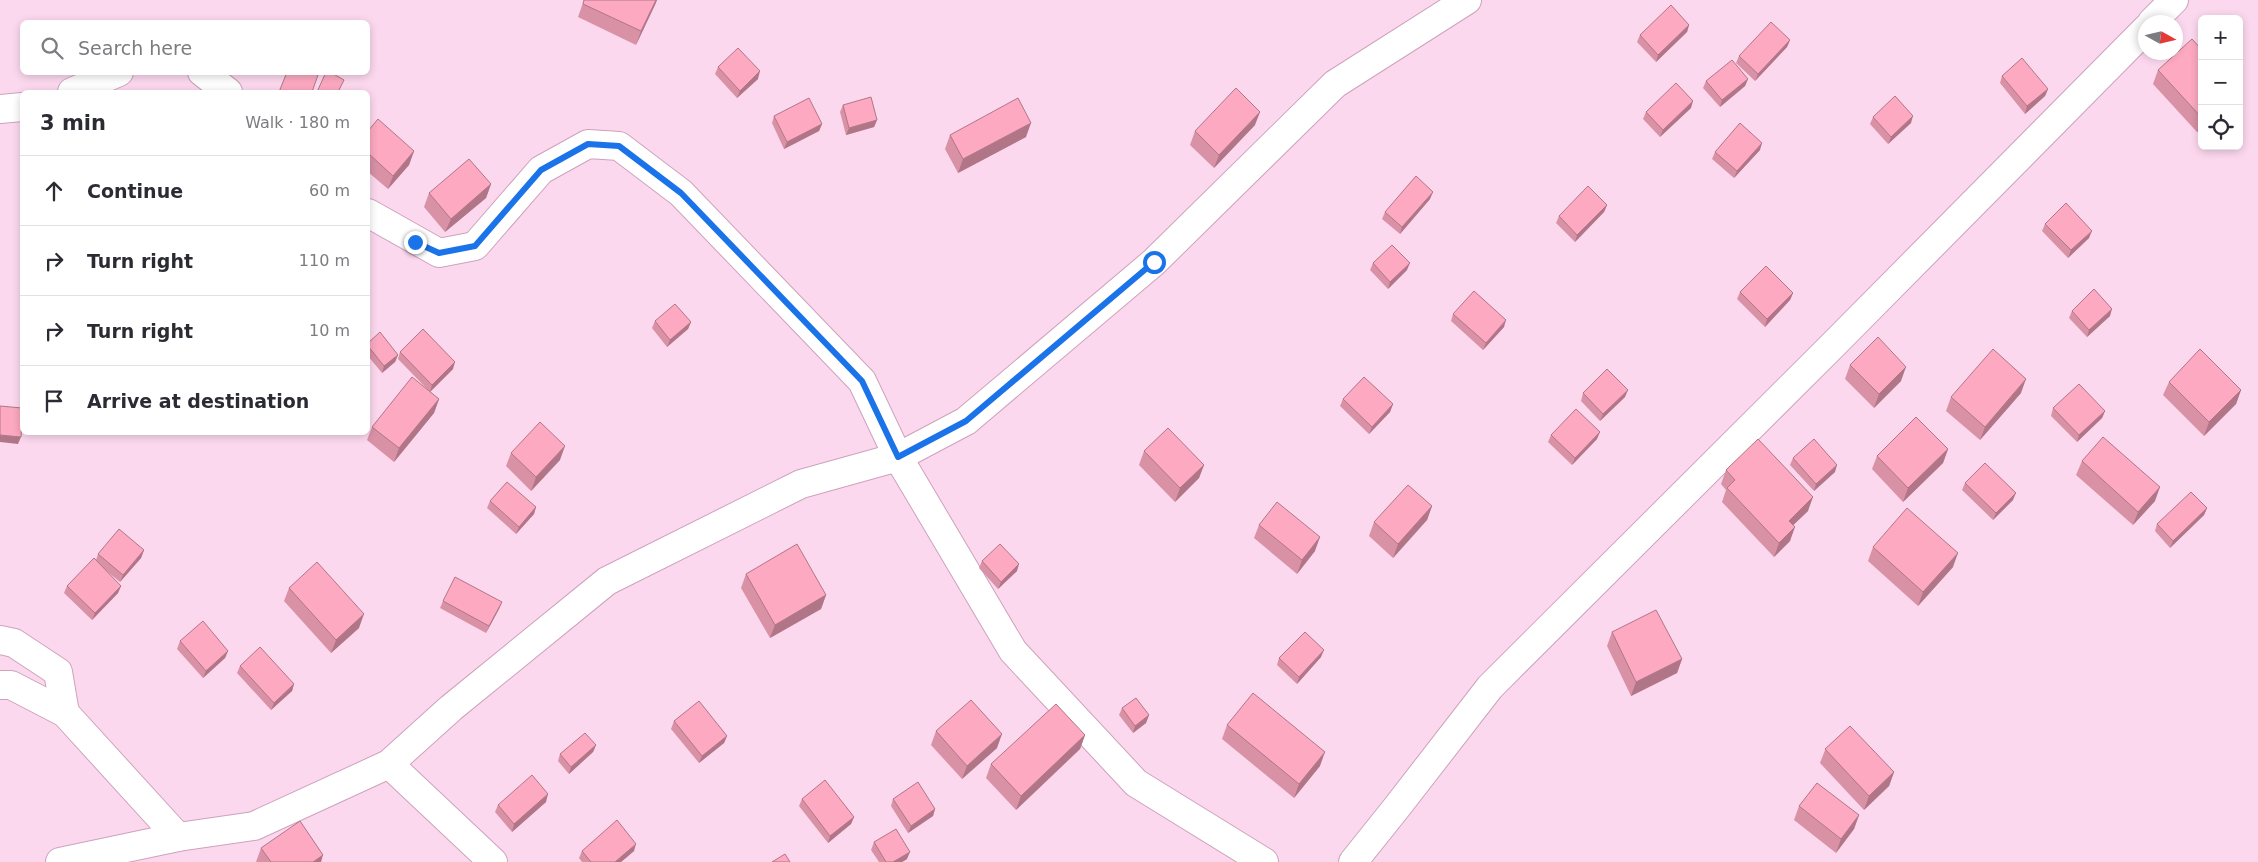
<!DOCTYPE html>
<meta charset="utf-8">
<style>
body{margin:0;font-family:"DejaVu Sans",sans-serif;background:#f7f7f7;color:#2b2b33}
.controls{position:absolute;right:15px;top:15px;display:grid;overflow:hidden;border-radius:8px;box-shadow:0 2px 8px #0003}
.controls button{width:45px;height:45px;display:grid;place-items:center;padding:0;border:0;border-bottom:1px solid #e1e1e2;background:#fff;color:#2b2b33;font:25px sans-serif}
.compass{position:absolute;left:2138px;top:15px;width:45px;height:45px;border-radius:50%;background:#fff;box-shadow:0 2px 8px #0003;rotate:98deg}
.stop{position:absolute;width:15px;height:15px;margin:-11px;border:4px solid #1a73e8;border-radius:50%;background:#fff}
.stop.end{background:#1a73e8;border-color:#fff;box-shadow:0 1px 5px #0008}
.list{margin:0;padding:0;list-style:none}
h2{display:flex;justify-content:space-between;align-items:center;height:65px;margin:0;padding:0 20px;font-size:21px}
h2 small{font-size:16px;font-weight:400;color:#7c7c81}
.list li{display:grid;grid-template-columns:32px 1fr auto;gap:15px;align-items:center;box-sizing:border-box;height:70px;padding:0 20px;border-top:1px solid #e1e1e2}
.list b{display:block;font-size:19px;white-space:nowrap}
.list em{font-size:16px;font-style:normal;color:#7c7c81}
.icon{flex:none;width:28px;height:28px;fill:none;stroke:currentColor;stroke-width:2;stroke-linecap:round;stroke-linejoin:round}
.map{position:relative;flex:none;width:2258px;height:862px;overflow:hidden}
.search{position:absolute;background:#fff;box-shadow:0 2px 8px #0003;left:20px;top:20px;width:350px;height:55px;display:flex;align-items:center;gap:12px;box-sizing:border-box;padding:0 18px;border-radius:8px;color:#7c7c81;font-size:19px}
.panel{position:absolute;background:#fff;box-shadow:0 2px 8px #0003;left:20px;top:90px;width:350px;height:345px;border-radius:8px}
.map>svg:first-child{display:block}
</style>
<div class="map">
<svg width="2258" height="862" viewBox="0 0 2258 862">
<rect width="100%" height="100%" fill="#fcd8ee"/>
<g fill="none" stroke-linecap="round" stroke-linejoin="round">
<g stroke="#cda2bd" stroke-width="30">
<g id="minor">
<polyline points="2152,22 2174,0"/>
<polyline points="202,72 228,92"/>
<polyline points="72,92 119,72"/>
<polyline points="0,109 22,107"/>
<polyline points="368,213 439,253 475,246 541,170 588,144 619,146 681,193 862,381 898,457 1013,651 1136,783 1264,862"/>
<polyline points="0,640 14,643 58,672 65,713"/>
<polyline points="0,685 11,685 65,713 178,837"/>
<polyline points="389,764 493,862"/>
<polyline points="60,862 178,837 254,826 389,764 451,708 607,581 801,484 898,457 966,421 1154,262 1335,84 1467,0"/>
<polyline points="1353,862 1397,807 1490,687 1834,344 2146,29"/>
</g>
</g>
<use href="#minor" stroke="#fff" stroke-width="28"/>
</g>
<g fill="#d991a6">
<polygon points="584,0 657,0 636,45 578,17"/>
<polygon points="1689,25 1687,32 1656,62 1637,42 1640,35"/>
<polygon points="1790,40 1787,47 1755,81 1736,63 1739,56"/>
<polygon points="2202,50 2202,128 2197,132 2153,84 2158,70"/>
<polygon points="718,67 758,79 737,98 715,74"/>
<polygon points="2002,76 2048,89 2045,96 2025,114 2000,83"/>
<polygon points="1748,79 1745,86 1720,107 1703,88 1706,81"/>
<polygon points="843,105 877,120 874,127 846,135 840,112"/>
<polygon points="1691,108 1660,137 1643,119 1646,112"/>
<polygon points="774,116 822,124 819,131 784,149 772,123"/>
<polygon points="1873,117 1911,123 1888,144 1870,124"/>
<polygon points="1255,125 1214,168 1190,145 1195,131"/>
<polygon points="368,131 414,151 409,165 388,189 368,172"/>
<polygon points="950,135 1026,137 958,173 945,149"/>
<polygon points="1760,150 1734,178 1712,159 1715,152"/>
<polygon points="491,184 486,198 445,232 424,207 429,193"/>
<polygon points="1430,199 1400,234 1382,219 1385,212"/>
<polygon points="1607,205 1604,212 1575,242 1556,223 1559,216"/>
<polygon points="2045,224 2089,238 2068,258 2042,231"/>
<polygon points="1373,263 1407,270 1388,289 1370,270"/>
<polygon points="1740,292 1793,293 1790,300 1765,327 1737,299"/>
<polygon points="2072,311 2110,316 2087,337 2069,318"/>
<polygon points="1453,314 1504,327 1483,350 1451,321"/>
<polygon points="655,321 691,322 688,329 667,347 652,328"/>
<polygon points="368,343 398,355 395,362 382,373 368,356"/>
<polygon points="400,352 453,369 430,392 439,399 434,413 394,462 367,440 372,427 430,392 398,359"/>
<polygon points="1850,365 1901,381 1874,408 1845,379"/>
<polygon points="2169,382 2241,390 2236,404 2204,436 2163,395"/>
<polygon points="1583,393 1625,397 1600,421 1581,401"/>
<polygon points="2021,393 1980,440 1946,411 1951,397"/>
<polygon points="1343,399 1393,404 1390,412 1369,434 1340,406"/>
<polygon points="2053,408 2105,411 2102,418 2077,442 2051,416"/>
<polygon points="1551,435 1597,439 1572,465 1548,442"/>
<polygon points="1948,449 1943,463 1903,502 1872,469 1877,456"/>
<polygon points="1144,451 1204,465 1199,478 1175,502 1139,465"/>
<polygon points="511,453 560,460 531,491 506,466"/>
<polygon points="1793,458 1835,472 1814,491 1790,465"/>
<polygon points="2082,461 2155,501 2133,525 2076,475"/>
<polygon points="1726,470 1808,511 1793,525 1790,541 1774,557 1722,502 1726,490 1721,484"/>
<polygon points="1965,483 2013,500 1993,520 1962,490"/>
<polygon points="490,501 536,507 534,514 516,534 487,508"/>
<polygon points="1432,506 1427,520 1393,558 1369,536 1374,522"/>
<polygon points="2207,508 2204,515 2170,548 2155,531 2157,524"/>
<polygon points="1259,525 1315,551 1297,574 1254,538"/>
<polygon points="1873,547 1953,567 1918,606 1868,561"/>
<polygon points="144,550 141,558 120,582 103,568 121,586 118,593 92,620 64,593 67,586 96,560 98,554"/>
<polygon points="982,561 1017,571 998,589 979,568"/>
<polygon points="746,574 826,595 821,609 770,638 741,588"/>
<polygon points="289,588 359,628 331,653 284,601"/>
<polygon points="443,601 502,602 499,609 486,633 440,608"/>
<polygon points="1612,632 1682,659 1677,673 1631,696 1607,646"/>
<polygon points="180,641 228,651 225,658 203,678 177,649"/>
<polygon points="1321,657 1297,684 1277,665 1279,658"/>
<polygon points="240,666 294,684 292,691 271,710 237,673"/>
<polygon points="1122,708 1149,715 1146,723 1133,733 1119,715"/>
<polygon points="674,721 727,736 724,743 699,763 671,729"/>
<polygon points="1227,725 1320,766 1294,798 1222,739"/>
<polygon points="936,731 997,748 962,779 931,745"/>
<polygon points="1085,735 1080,749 1016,810 986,778 991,764"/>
<polygon points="596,745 593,752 569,774 558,761 560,754"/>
<polygon points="1825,750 1894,772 1889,786 1864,810 1820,763"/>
<polygon points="802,799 854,817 851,824 828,843 799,806"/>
<polygon points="893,799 935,809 933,816 908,833 891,806"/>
<polygon points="546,802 512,832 495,812 498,805"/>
<polygon points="1799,806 1859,815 1854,829 1836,853 1794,820"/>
<polygon points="874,842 907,859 902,862 879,862 871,850"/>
<polygon points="261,848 321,862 256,862"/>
<polygon points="582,851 634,851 621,862 582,862 579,858"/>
</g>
<g fill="#b07687">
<polygon points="656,0 657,0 655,5 636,45 641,31"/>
<polygon points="1689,25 1687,32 1656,62 1658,55"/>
<polygon points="1790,40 1787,47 1755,81 1758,74"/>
<polygon points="760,71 758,79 737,98 740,91"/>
<polygon points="1748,79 1745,86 1720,107 1722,100"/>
<polygon points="2048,89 2045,96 2025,114 2027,106"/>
<polygon points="1693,101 1691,108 1660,137 1663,130"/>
<polygon points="1260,112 1255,125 1214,168 1219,155"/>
<polygon points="1913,116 1911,123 1888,144 1891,137"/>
<polygon points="2202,119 2202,128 2197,132"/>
<polygon points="877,120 874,127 846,135 849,128"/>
<polygon points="1031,123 1026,137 958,173 963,159"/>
<polygon points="822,124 819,131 784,149 787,142"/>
<polygon points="1762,143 1760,150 1734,178 1737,171"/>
<polygon points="414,151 409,165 388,189 393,176"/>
<polygon points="491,184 486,198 445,232 451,219"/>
<polygon points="1433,192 1430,199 1400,234 1402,227"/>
<polygon points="1607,205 1604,212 1575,242 1577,235"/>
<polygon points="2092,231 2089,238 2068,258 2071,250"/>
<polygon points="1410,263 1407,270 1388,289 1390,282"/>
<polygon points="1793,293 1790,300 1765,327 1767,319"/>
<polygon points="2112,309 2110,316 2087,337 2089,330"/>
<polygon points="1506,320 1504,327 1483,350 1486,343"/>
<polygon points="691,322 688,329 667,347 670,340"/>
<polygon points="398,355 395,362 382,373 384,366"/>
<polygon points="455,362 453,369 430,392 432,385"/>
<polygon points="1906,367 1901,381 1874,408 1879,394"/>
<polygon points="2026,379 2021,393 1980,440 1985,427"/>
<polygon points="1628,390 1625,397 1600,421 1603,414"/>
<polygon points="2241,390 2236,404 2204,436 2209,422"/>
<polygon points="439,399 434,413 394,462 399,448"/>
<polygon points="1393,404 1390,412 1369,434 1372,427"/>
<polygon points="2105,411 2102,418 2077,442 2079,435"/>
<polygon points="1600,432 1597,439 1572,465 1575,458"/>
<polygon points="0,435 21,437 18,444 0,442"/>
<polygon points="565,446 560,460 531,491 536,477"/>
<polygon points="1948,449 1943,463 1903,502 1908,488"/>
<polygon points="1204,465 1199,478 1175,502 1180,488"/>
<polygon points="1837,465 1835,472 1814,491 1816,484"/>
<polygon points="2160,487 2155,501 2133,525 2138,512"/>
<polygon points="2016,493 2013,500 1993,520 1996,513"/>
<polygon points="1813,497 1808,511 1784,534 1789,521"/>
<polygon points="1432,506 1427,520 1393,558 1398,544"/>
<polygon points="536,507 534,514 516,534 519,527"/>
<polygon points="2207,508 2204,515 2170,548 2173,541"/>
<polygon points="1795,527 1790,541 1774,557 1779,543"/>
<polygon points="1320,537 1315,551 1297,574 1302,560"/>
<polygon points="144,550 141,558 120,582 123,575"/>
<polygon points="1958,553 1953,567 1918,606 1923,592"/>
<polygon points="1019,564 1017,571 998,589 1001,582"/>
<polygon points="121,586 118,593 92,620 95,613"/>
<polygon points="826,595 821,609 770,638 775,625"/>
<polygon points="502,602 499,609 486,633 489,626"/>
<polygon points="364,614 359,628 331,653 336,640"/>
<polygon points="1324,650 1321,657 1297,684 1299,677"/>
<polygon points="228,651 225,658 203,678 206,671"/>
<polygon points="1682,659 1677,673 1631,696 1636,682"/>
<polygon points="294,684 292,691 271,710 274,703"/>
<polygon points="1149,715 1146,723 1133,733 1135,726"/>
<polygon points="1002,734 997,748 962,779 967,766"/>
<polygon points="1085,735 1080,749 1016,810 1021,796"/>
<polygon points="727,736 724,743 699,763 702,756"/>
<polygon points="596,745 593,752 569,774 571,767"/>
<polygon points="1325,752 1320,766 1294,798 1299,784"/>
<polygon points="1894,772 1889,786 1864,810 1869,796"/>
<polygon points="548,794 546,802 512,832 514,824"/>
<polygon points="935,809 933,816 908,833 911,826"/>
<polygon points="1859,815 1854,829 1836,853 1841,839"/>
<polygon points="854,817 851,824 828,843 830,836"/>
<polygon points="636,844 634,851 621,862 615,862"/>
<polygon points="910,852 907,859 902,862 893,862"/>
<polygon points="323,855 321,862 313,862"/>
</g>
<g fill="#fca9c1" stroke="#b07687">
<polygon points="584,0 656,0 641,31 583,4"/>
<polygon points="1671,5 1689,25 1658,55 1640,35"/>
<polygon points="1771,22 1790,40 1758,74 1739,56"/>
<polygon points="2192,39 2202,50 2202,118 2158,70"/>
<polygon points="738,48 760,71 740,91 718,67"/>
<polygon points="2022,58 2048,89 2027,106 2002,76"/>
<polygon points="1732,60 1748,79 1722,100 1706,81"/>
<polygon points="287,72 319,72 312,92 279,92"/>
<polygon points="326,72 330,72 344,80 338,92 317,92"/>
<polygon points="1676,83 1693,101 1663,130 1646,112"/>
<polygon points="1236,88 1260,112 1219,155 1195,131"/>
<polygon points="1895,96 1913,116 1891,137 1873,117"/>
<polygon points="871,97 877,120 849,128 843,105"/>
<polygon points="809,98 822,124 787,142 774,116"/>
<polygon points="1018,98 1031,123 963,159 950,135"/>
<polygon points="378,119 414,151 393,176 368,153 368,131"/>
<polygon points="1740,123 1762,143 1737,171 1715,152"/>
<polygon points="469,159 491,184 451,219 429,193"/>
<polygon points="1416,176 1433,192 1402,227 1385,212"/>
<polygon points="1588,186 1607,205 1577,235 1559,216"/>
<polygon points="2066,203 2092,231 2071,250 2045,224"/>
<polygon points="1392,245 1410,263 1390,282 1373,263"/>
<polygon points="1766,266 1793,293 1767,319 1740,292"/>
<polygon points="2094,289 2112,309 2089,330 2072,311"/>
<polygon points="1474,291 1506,320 1486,343 1453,314"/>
<polygon points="675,304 691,322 670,340 655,321"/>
<polygon points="423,329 455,362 432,385 400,352"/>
<polygon points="380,332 398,355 384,366 368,346 368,343"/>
<polygon points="1878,337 1906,367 1879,394 1850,365"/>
<polygon points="1993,349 2026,379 1985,427 1951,397"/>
<polygon points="2200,349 2241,390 2209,422 2169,382"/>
<polygon points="1607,369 1628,390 1603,414 1583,393"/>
<polygon points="412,377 439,399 399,448 372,427"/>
<polygon points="1364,377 1393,404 1372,427 1343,399"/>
<polygon points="2079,384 2105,411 2079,435 2053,408"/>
<polygon points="0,406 22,408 22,423 21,437 0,435"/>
<polygon points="1576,409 1600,432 1575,458 1551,435"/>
<polygon points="1916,417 1948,449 1908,488 1877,456"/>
<polygon points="540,422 565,446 536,477 511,453"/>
<polygon points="1168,428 1204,465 1180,488 1144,451"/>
<polygon points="2103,437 2160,487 2138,512 2082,461"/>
<polygon points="1758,439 1813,497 1789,521 1795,527 1779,543 1727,488 1735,480 1726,470"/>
<polygon points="1814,439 1837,465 1816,484 1793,458"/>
<polygon points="1985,463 2016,493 1996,513 1965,483"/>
<polygon points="507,482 536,507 519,527 490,501"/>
<polygon points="1408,485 1432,506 1398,544 1374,522"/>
<polygon points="2191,492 2207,508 2173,541 2157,524"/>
<polygon points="1277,502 1320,537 1302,560 1259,525"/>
<polygon points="1907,508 1958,553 1923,592 1873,547"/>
<polygon points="119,529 144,550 123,575 98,554"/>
<polygon points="797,544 826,595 775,625 746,574"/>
<polygon points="1000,544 1019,564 1001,582 982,561"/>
<polygon points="94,558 121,586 95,613 67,586"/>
<polygon points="317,562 364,614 336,640 289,588"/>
<polygon points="455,577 502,602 489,626 443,601"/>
<polygon points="1656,610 1682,659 1636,682 1612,632"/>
<polygon points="203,621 228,651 206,671 180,641"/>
<polygon points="1305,632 1324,650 1299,677 1279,658"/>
<polygon points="260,647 294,684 274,703 240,666"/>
<polygon points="1253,693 1325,752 1299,784 1227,725"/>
<polygon points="1136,698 1149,715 1135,726 1122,708"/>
<polygon points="971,700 1002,734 967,766 936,731"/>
<polygon points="699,701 727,736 702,756 674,721"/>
<polygon points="1056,704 1085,735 1021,796 991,764"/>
<polygon points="1850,726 1894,772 1869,796 1825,749"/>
<polygon points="585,733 596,745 571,767 560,754"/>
<polygon points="532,775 548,794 514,824 498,805"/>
<polygon points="825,780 854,817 830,836 802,799"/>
<polygon points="918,782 935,809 911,826 893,799"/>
<polygon points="1817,783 1859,815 1841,839 1799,806"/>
<polygon points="617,820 636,844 615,862 591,862 582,851"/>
<polygon points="300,821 323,855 313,862 271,862 261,848"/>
<polygon points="896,829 910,852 893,862 886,862 874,842"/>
<polygon points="785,854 790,862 772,862"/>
</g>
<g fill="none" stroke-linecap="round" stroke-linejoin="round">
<polyline stroke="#1a73e8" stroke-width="6" points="415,242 439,253 475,246 541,170 588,144 619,146 681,193 862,381 898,457 966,421 1154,262"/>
</g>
</svg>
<div class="controls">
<button>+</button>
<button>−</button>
<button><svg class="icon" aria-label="locate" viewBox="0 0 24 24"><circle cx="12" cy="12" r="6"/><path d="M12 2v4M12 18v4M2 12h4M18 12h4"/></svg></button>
</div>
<svg class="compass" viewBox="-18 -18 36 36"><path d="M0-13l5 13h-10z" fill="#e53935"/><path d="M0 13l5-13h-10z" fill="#7c7c81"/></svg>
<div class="stop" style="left:1154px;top:262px"></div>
<div class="stop end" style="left:415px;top:242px"></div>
<div class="search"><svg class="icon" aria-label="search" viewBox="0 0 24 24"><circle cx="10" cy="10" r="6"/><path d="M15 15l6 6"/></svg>Search here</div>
<section class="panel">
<h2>3 min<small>Walk · 180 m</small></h2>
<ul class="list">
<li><svg class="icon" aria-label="ahead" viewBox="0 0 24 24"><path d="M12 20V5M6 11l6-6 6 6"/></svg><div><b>Continue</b></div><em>60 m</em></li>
<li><svg class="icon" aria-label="right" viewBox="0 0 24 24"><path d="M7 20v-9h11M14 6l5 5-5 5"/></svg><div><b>Turn right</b></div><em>110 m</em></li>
<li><svg class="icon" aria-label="right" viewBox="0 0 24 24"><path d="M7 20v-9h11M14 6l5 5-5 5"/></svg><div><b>Turn right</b></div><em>10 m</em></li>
<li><svg class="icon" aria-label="arrive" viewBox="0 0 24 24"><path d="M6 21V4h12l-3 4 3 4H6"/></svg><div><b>Arrive at destination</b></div></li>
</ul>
</section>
</div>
